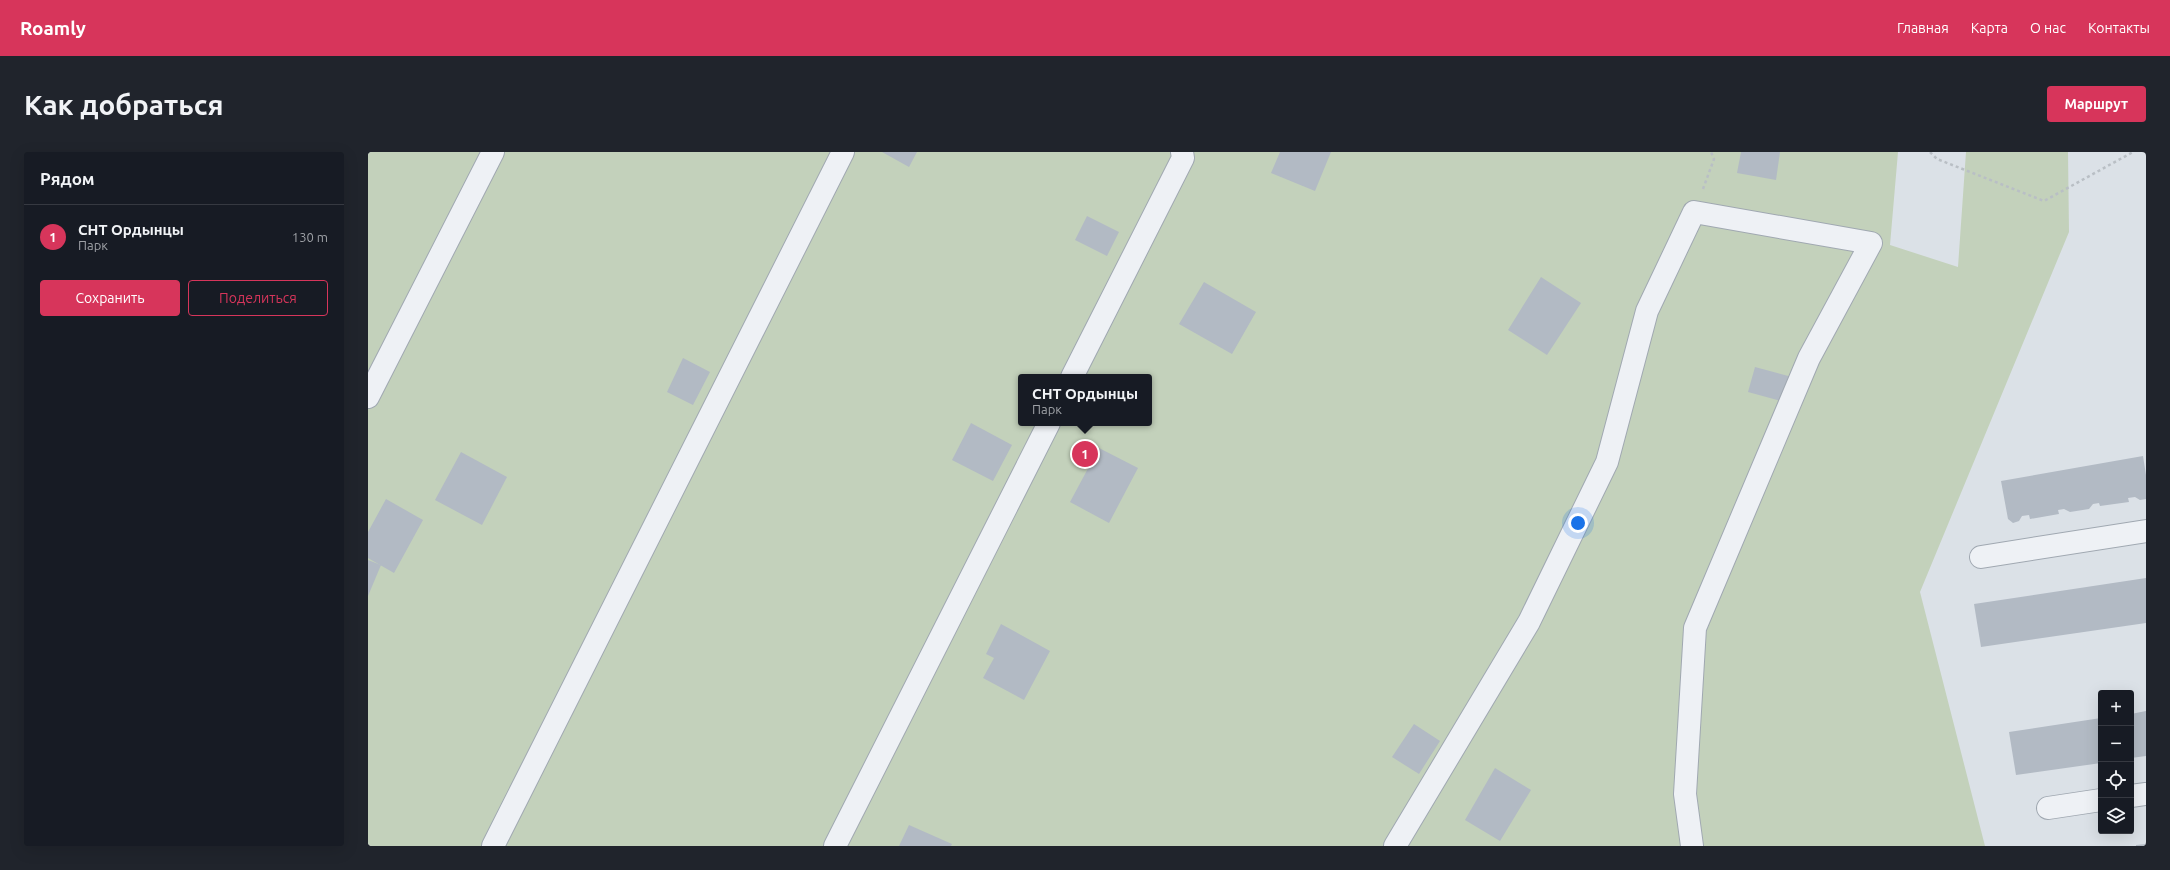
<!DOCTYPE html>
<html lang="ru">
<meta charset="utf-8">
<style>
body{margin:0;font-family:Ubuntu,sans-serif;background:#20242c;color:#f1f3f6}
.controls{position:absolute;right:12px;bottom:12px;display:grid;overflow:hidden;border-radius:4px;box-shadow:0 4px 16px #0002}
.controls button{width:36px;height:36px;display:grid;place-items:center;padding:0;border:0;border-bottom:1px solid #363941;background:#171b24;color:#f1f3f6;font:20px sans-serif}
.you{position:absolute;left:1210px;top:371px;width:14px;height:14px;margin:-10px;border:3px solid #fff;border-radius:50%;background:#1a73e8;box-shadow:0 0 0 6px #1a73e833}
.badge{display:grid;place-items:center;width:26px;height:26px;border-radius:50%;background:#d7355b;color:#fff;font-size:13px;font-weight:700}
.pin{position:absolute;translate:-50% -50%;border:2px solid #fff;box-shadow:0 1px 4px #0006}
.popup{position:absolute;left:650px;top:222px;width:134px;height:52px;box-sizing:border-box;display:grid;place-content:center;border-radius:4px;background:#171b24;filter:drop-shadow(0 1px 3px #0005);font-size:13px;white-space:nowrap;color:#9ea1a6}
.popup b{font-size:15px;color:#f1f3f6}
.popup::after{content:'';position:absolute;left:50%;top:100%;margin-left:-8px;border:8px solid transparent;border-top-color:#171b24}
.list{margin:0;padding:0;list-style:none}
h2{display:flex;justify-content:space-between;align-items:center;height:52px;margin:0;padding:0 16px;font-size:17px}
h2 small{font-size:13px;font-weight:400;color:#9ea1a6}
.list li{display:grid;grid-template-columns:26px 1fr auto;gap:12px;align-items:center;box-sizing:border-box;height:64px;padding:0 16px;border-top:1px solid #363941}
.list b{display:block;font-size:15px;white-space:nowrap}
.list p{margin:0;font-size:13px;white-space:nowrap;color:#9ea1a6}
.list em{font-size:13px;font-style:normal;color:#9ea1a6}
.actions{display:flex;gap:8px;padding:12px 16px}
.actions a{flex:1;padding:9px 0;border:1px solid #d7355b;border-radius:4px;text-align:center;font-size:14px;color:#d7355b}
.actions .main{background:#d7355b;color:#fff}
.icon{flex:none;width:22px;height:22px;fill:none;stroke:currentColor;stroke-width:2;stroke-linecap:round;stroke-linejoin:round}
.map{position:relative;flex:none;width:1778px;height:694px;overflow:hidden;border-radius:4px}
header{display:flex;align-items:center;gap:24px;box-sizing:border-box;height:56px;padding:0 20px;background:#d7355b;color:#fff}
header strong{font-size:19px}
nav{display:flex;gap:22px;margin-inline-start:auto;font-size:14px}
.intro{display:flex;align-items:center;justify-content:space-between;box-sizing:border-box;height:96px;padding:0 24px}
h1{margin:0;font-size:28px}
.button{padding:10px 18px;border-radius:4px;background:#d7355b;color:#fff;font-size:14px;font-weight:700}
main{display:flex;gap:24px;padding:0 24px}
aside{flex:1;background:#171b24;border-radius:4px;box-shadow:0 4px 16px #0002}
.map>svg:first-child{display:block}
</style>
<header>
<strong>Roamly</strong>
<nav><a>Главная</a><a>Карта</a><a>О нас</a><a>Контакты</a></nav>
</header>
<div class="intro"><h1>Как добраться</h1><a class="button">Маршрут</a></div>
<main>
<aside>
<h2>Рядом<small></small></h2>
<ul class="list">
<li><span class="badge">1</span><div><b>СНТ Ордынцы</b><p>Парк</p></div><em>130 m</em></li>
</ul>
<div class="actions"><a class="main">Сохранить</a><a>Поделиться</a></div>
</aside>
<div class="map">
<svg width="1778" height="694" viewBox="0 0 1778 694">
<rect width="100%" height="100%" fill="#dbe1e7"/>
<path fill="#c3d1bb" fill-rule="evenodd" d="M0 0H1530L1522 93 1590 115 1598 0H1700L1701 80 1552 440 1617 694H0ZM653 225H781V271H653Z"/>
<g fill="#b2bac4">
<polygon points="514,0 549,0 541,15"/>
<polygon points="912,0 963,0 947,39 903,21"/>
<polygon points="1373,0 1412,0 1408,28 1369,21"/>
<polygon points="719,64 751,80 739,104 707,88"/>
<polygon points="1173,125 1213,151 1179,203 1140,178"/>
<polygon points="836,130 888,160 864,202 811,172"/>
<polygon points="315,206 342,220 325,253 299,240"/>
<polygon points="1387,215 1424,225 1417,250 1380,240"/>
<polygon points="603,271 644,293 625,329 584,308"/>
<polygon points="731,296 770,316 741,371 702,350"/>
<polygon points="93,300 139,325 114,373 67,348"/>
<polygon points="1775,304 1778,323 1778,347 1772,348 1767,345 1760,346 1761,350 1732,354 1731,351 1725,352 1721,357 1702,360 1696,357 1690,358 1691,362 1662,367 1661,363 1654,364 1651,369 1645,371 1640,367 1633,329"/>
<polygon points="18,347 55,368 26,421 0,406 0,380"/>
<polygon points="0,408 13,413 0,444"/>
<polygon points="1778,426 1778,471 1613,495 1606,452"/>
<polygon points="633,472 682,499 656,548 615,526 626,506 618,502"/>
<polygon points="1778,559 1778,604 1763,606 1763,562"/>
<polygon points="1733,566 1733,611 1648,623 1641,580"/>
<polygon points="1046,572 1072,589 1051,622 1024,605"/>
<polygon points="1127,616 1163,638 1132,689 1097,668"/>
<polygon points="541,673 584,692 583,694 531,694"/>
<polygon points="1778,692 1778,694 1768,694 1768,693"/>
</g>
<g fill="none" stroke-linecap="round" stroke-linejoin="round">
<g stroke="#a0a8b1" stroke-width="24">
<g id="minor">
<polyline points="704,225 815,6 814,0"/>
<polyline points="0,245 125,0"/>
<polyline points="1613,405 1778,379"/>
<polyline points="1763,644 1778,642"/>
<polyline points="1680,656 1733,648"/>
<polyline points="125,694 475,0"/>
<polyline points="467,694 681,271"/>
<polyline points="1027,694 1161,470 1239,310 1279,159 1326,60 1503,91 1441,206 1327,476 1317,642 1324,694"/>
</g>
</g>
<g stroke="#b9bfc5" stroke-width="2.5" stroke-dasharray="3 3" stroke-linecap="butt">
<polyline points="1562,0 1569,7 1676,49 1765,0"/>
<polyline points="1335,37 1346,7 1343,0"/>
</g>
<use href="#minor" stroke="#eef1f5" stroke-width="22"/>
</g>
</svg>
<div class="controls">
<button>+</button>
<button>−</button>
<button><svg class="icon" aria-label="locate" viewBox="0 0 24 24"><circle cx="12" cy="12" r="6"/><path d="M12 2v4M12 18v4M2 12h4M18 12h4"/></svg></button>
<button><svg class="icon" aria-label="layers" viewBox="0 0 24 24"><path d="M12 4l9 5-9 5-9-5zM3 14l9 5 9-5"/></svg></button>
</div>
<div class="you"></div>
<div class="pin badge" style="left:717px;top:302px">1</div>
<div class="popup"><b>СНТ Ордынцы</b>Парк</div>
</div>
</main>
